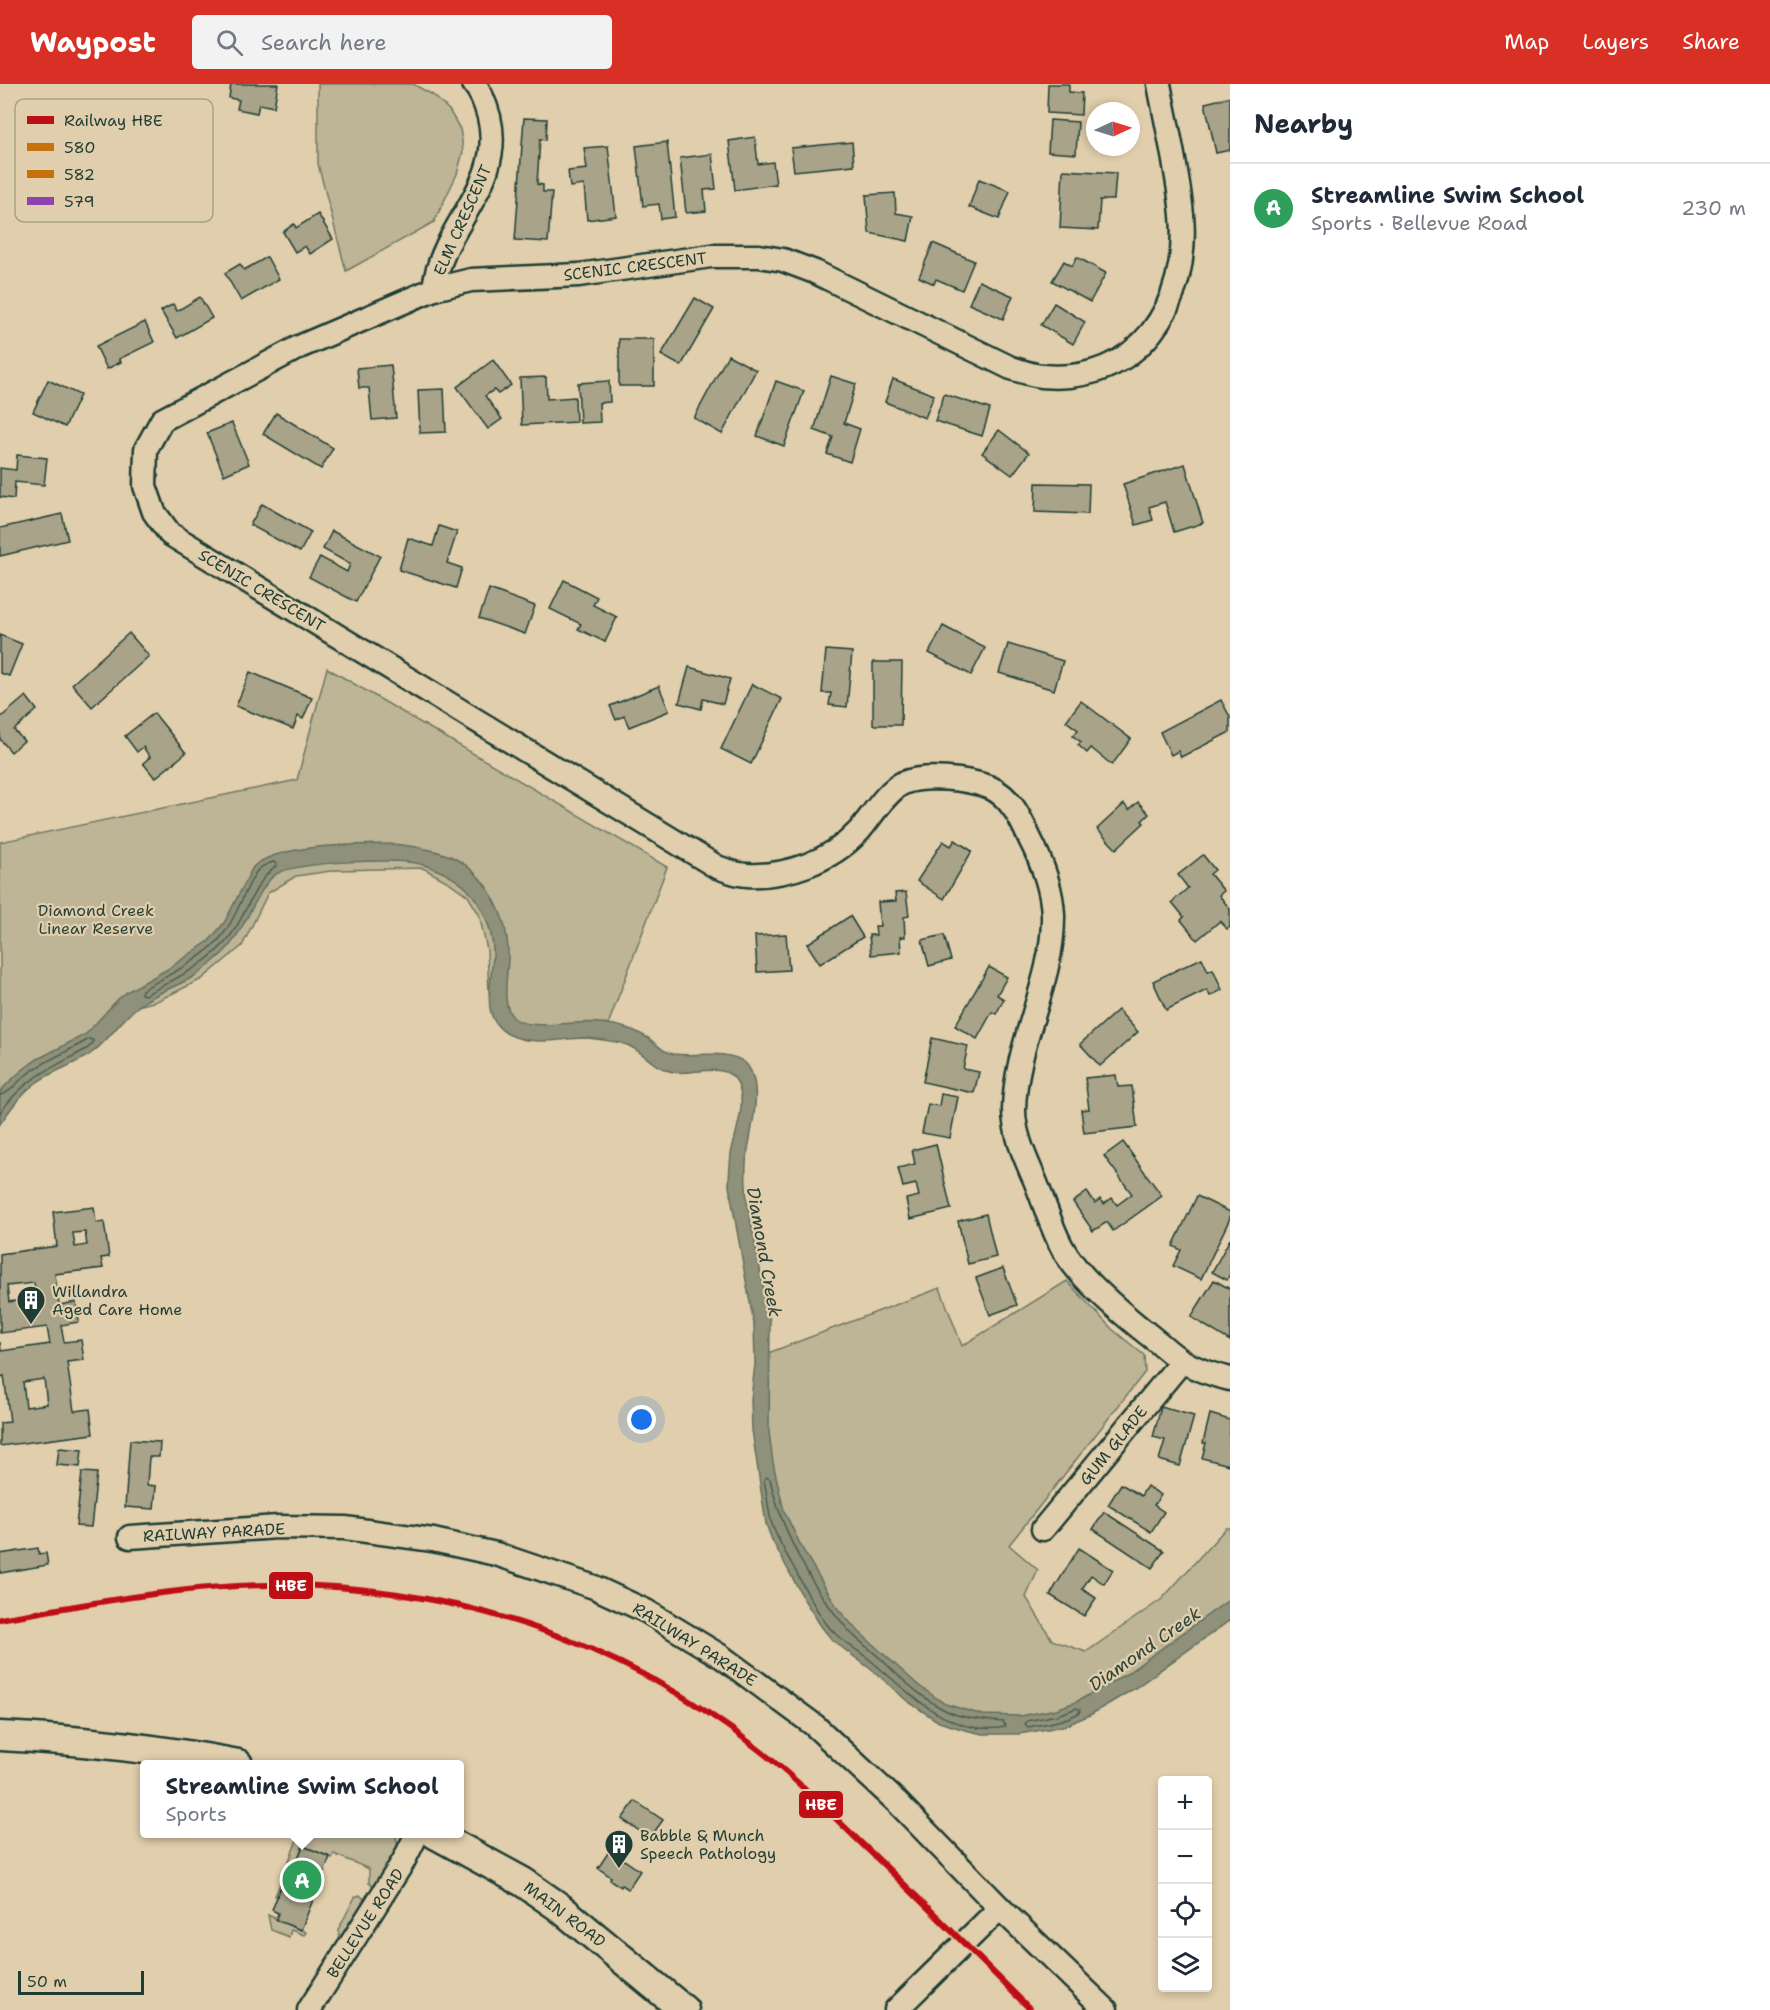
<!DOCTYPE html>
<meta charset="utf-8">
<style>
body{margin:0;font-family:"Shantell Sans",sans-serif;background:#f2f2f3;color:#1f2937}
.controls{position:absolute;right:18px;bottom:18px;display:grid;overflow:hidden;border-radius:6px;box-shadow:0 3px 9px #0003}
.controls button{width:54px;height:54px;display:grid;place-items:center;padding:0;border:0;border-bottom:2px solid #e0e1e3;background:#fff;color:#1f2937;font:30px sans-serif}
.compass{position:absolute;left:1086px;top:18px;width:54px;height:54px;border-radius:50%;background:#fff;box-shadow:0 3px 9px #0003;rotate:86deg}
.scale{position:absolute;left:18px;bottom:15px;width:126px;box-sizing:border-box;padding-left:6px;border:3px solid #1f3d34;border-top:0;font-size:16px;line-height:21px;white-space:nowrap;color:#1f3d34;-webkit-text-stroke:4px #e1ceac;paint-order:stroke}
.you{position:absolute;left:642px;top:1336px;width:21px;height:21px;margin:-15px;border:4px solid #fff;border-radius:50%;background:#1a73e8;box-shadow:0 0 0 9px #1a73e833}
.badge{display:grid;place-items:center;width:39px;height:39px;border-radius:50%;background:#d93025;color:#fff;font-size:20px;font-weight:700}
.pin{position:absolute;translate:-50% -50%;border:3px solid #fff;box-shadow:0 2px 6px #0006}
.popup{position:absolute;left:140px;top:1676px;width:324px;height:78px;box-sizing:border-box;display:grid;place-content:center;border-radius:6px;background:#fff;filter:drop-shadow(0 2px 4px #0005);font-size:20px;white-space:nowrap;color:#747a83}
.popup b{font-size:22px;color:#1f2937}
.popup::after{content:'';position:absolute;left:50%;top:100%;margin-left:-12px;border:12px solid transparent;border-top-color:#fff}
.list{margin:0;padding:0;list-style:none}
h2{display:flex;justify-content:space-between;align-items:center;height:78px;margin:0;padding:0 24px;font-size:26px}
h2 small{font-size:20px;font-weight:400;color:#747a83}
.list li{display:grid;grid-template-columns:39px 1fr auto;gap:18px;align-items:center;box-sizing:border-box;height:90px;padding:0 24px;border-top:2px solid #e0e1e3}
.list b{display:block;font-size:22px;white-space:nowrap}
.list p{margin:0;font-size:20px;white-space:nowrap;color:#747a83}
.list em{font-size:20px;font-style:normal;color:#747a83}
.icon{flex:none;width:33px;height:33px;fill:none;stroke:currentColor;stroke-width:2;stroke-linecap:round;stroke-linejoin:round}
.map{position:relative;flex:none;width:1230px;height:1926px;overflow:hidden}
header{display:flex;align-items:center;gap:36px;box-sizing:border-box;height:84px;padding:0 30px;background:#d93025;color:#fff}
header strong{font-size:28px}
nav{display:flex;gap:33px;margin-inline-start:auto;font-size:21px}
.search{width:420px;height:54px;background:#f2f2f3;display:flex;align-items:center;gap:15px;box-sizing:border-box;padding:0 21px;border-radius:6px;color:#747a83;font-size:22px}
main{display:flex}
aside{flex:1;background:#fff}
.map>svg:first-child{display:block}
</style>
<header>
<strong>Waypost</strong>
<div class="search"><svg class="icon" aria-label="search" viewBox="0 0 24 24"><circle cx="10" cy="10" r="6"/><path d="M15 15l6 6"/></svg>Search here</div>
<nav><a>Map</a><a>Layers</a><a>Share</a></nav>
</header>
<main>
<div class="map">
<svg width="1230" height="1926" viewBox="0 0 1230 1926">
<rect width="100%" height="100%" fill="#e1ceac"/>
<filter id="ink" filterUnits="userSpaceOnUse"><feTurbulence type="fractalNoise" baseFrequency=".0167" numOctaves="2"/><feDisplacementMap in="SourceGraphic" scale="12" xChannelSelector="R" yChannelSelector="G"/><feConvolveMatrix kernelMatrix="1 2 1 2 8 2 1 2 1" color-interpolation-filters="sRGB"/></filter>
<g filter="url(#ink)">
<g fill="#beb496" stroke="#6e7865" stroke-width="1.5">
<polygon points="318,0 413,0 433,11 449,26 460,45 462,57 463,68 457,90 434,138 346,187 318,80"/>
<polygon points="327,584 667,783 606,946 544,953 493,928 489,908 487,866 479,830 468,812 450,799 423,784 338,786 296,792 268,809 242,862 202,895 157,917 126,925 39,987 0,1033 0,758 297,696"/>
<polygon points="1067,1197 1112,1245 1144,1271 1145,1288 1009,1461 1038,1486 1026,1513 1052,1556 1086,1568 1162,1515 1226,1444 1230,1444 1230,1525 1133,1597 1029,1640 947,1632 848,1556 765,1398 768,1269 940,1204 962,1262"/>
<polygon points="295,1750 395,1750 399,1764 378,1801 373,1802 369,1799 369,1785 334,1770 332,1774 303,1762 296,1779 291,1777 277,1812 275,1812 299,1751"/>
<polygon points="360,1811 366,1817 344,1851 339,1851 338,1846 355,1813"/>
<polygon points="268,1831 306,1848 304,1851 291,1846 289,1853 271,1846"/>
</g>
<path fill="#8f917a" stroke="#626f5e" stroke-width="1.5" d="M393 760C413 762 432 765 450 772 486 788 508 832 508 869 509 886 499 923 515 935 528 944 558 940 573 939 598 937 626 940 648 954 657 960 662 968 674 970 695 973 735 964 748 982 765 1007 748 1053 746 1080 745 1093 746 1105 747 1117L770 1237 769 1348 773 1379 784 1427 803 1466 838 1525 857 1546 918 1601 945 1620 983 1631 1021 1632 1056 1625 1076 1618 1126 1590 1230 1515V1536L1135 1604 1090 1631 1064 1642 1019 1650H983L965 1646 939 1638 907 1617 877 1590 832 1556 821 1542 805 1517 772 1456 766 1440 752 1346 751 1315 755 1280 754 1241 729 1102C729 1091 730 1081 731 1070 735 1049 747 1020 738 1000 727 975 693 992 673 988 653 985 642 964 621 959 609 957 596 954 583 954 558 955 531 962 508 950 478 934 493 895 493 869 493 846 483 821 467 805 456 794 439 786 424 781 400 773 301 778 278 789 260 797 244 850 223 869 214 877 203 887 193 893 177 902 159 908 144 918 122 932 110 957 89 971 72 982 52 987 36 999 20 1010 11 1025 0 1040V1009L4 1003 21 987 36 976 86 950 117 916 128 907 166 886 209 857 224 839 253 783C278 759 358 761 393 760Z"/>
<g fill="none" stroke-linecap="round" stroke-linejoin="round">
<g stroke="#4c5f50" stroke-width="1.5">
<path d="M273 778 276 779V782C252 800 247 832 228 855 207 881 174 895 145 911L141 910 142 906C168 891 202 876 222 852 238 832 243 807 257 787 261 782 267 780 273 778Z"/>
<path d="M0 1011C10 1010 18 997 26 991 45 976 68 968 89 955L93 956V959L88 964C50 986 26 992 0 1029"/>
<path d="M767 1393 770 1395C782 1449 813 1507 850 1548 860 1558 871 1566 881 1575 899 1593 919 1612 941 1624 960 1635 983 1636 1004 1638L1005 1643C949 1654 909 1608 870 1576 855 1564 837 1555 825 1538 813 1521 803 1501 793 1482 785 1468 776 1453 771 1437 768 1424 767 1410 764 1396Z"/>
<path d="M1077 1624 1080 1626 1079 1629C1064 1637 1045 1640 1028 1643L1025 1640 1027 1637 1057 1631Z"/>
</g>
</g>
<g fill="#a8a389" stroke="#1f3d34" stroke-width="1.5" fill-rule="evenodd">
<polygon points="231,0 278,0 274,23 259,20 257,29 237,25 239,16 229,14"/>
<polygon points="1048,0 1069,0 1069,8 1082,9 1081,31 1047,29"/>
<polygon points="1230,13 1230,66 1216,69 1205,19"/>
<polygon points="524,34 547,35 546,56 540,55 537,100 543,101 543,108 552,108 548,158 515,156"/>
<polygon points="1050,36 1078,38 1076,70 1048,68"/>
<polygon points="755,53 758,80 773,78 776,100 735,106 729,57"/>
<polygon points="667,58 675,133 661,135 659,120 643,122 636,62"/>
<polygon points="852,58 854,81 794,87 791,64"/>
<polygon points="608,62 616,132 587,136 584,101 570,103 568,87 587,85 584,64"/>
<polygon points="712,70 716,105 704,106 706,127 686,129 680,74"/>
<polygon points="1063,86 1116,89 1114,116 1100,116 1098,146 1060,144"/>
<polygon points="979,95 1010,107 999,135 969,123"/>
<polygon points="895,109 896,129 913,132 908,157 869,149 866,111"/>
<polygon points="318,130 333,155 310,170 305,162 295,168 283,148 294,140 296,144"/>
<polygon points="933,159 974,177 962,206 936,195 934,200 919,193"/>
<polygon points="267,173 279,195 241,217 225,189 240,180 244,186"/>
<polygon points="1077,173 1106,189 1090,218 1052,197 1064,177 1072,182"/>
<polygon points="979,197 1013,212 1003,235 969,220"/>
<polygon points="200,213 212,234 177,254 161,227 173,220 177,227"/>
<polygon points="695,214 714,225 681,282 661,271"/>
<polygon points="1054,219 1085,238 1073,260 1041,241"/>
<polygon points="145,238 154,258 119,275 121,278 107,285 96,262"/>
<rect x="619" y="255" width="35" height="47"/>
<polygon points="728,271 756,286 722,350 694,334"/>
<polygon points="493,276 511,301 498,310 494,306 485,312 502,335 488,345 457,303"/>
<polygon points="391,281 396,334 372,336 369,304 359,304 357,284"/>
<polygon points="831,292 856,300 844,339 860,345 850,378 827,370 833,353 814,346"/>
<polygon points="546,293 547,315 575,313 576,338 522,341 520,294"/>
<polygon points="893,295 934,311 925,334 885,318"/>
<polygon points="48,296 80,311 65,343 33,328"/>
<polygon points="609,297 610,318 599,319 600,338 580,339 578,299"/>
<polygon points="776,297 804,307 784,362 757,352"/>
<polygon points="444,305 446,348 420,349 418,306"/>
<polygon points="944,310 990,325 982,352 935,337"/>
<polygon points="276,329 333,364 321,385 263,350"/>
<polygon points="232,339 249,380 224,391 207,349"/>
<polygon points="999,346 1029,369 1012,391 982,369"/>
<polygon points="17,371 47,374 44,401 15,398 14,415 0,413 0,384 16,386"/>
<polygon points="1185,380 1203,439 1174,448 1165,418 1149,423 1153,436 1136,441 1123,400"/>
<polygon points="1036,399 1089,400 1088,430 1035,428"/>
<polygon points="262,420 311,448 300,468 250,441"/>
<polygon points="62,430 68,456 0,472 0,444"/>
<polygon points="439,442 457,448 447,479 462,484 456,504 399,486 408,454 433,462"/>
<polygon points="332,447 380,472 356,518 309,493 320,473 347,488 350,480 323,465"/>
<polygon points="564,496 597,513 593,521 617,533 605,558 578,545 581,540 550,525"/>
<polygon points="489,505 535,522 525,550 479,534"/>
<polygon points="943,542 985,564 971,591 929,569"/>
<polygon points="129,549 149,572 92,623 72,600"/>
<polygon points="0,551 22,560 9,592 0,589"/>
<polygon points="1008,560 1063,577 1054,606 999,589"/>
<polygon points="826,566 852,568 847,623 829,621 831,609 822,609"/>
<polygon points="873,578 902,578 901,641 873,641"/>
<polygon points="689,583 730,595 723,620 703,615 701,625 679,619"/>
<polygon points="250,588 312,614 303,635 298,632 293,645 236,622"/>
<polygon points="752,600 782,615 751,680 721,665"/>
<polygon points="659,602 669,627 629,643 624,632 616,636 610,622"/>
<polygon points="26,612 37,626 14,646 24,657 11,668 0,655 0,634"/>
<polygon points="1221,616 1230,633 1230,648 1181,673 1178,667 1171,671 1160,648"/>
<polygon points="1081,617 1131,655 1112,681 1091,664 1087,669 1078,661 1081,658 1073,652 1078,646 1066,637"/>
<polygon points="154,629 186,669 155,694 143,679 150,673 143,663 137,668 125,652"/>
<polygon points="1138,718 1149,730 1142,737 1144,739 1116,765 1097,745 1124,720 1129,726"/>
<polygon points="955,756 972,767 944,815 917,797 943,757 951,762"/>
<polygon points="1203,771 1215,786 1210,790 1224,807 1219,811 1230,825 1230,843 1227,845 1220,837 1197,856 1181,836 1184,833 1172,818 1188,804 1178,791"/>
<polygon points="906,808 909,832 904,833 905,853 900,853 901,868 871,871 869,851 876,851 875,842 880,842 878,818 896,817 895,809"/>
<polygon points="850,832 863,853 820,880 807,860"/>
<polygon points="786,850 789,886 757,888 755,852"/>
<polygon points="944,851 951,876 929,882 922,856"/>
<polygon points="1202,874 1208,887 1213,885 1222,906 1210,912 1207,906 1166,926 1153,897"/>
<polygon points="989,883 1007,893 997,911 1004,915 996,930 992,928 977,955 955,942"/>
<polygon points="1118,926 1138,948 1100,982 1080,960"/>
<polygon points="932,954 968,962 963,985 979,988 974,1009 923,998"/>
<polygon points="1116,991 1118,1003 1132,1002 1137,1043 1084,1049 1081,1026 1089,1025 1085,994"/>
<polygon points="941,1010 958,1013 950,1054 922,1049 928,1020 939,1022"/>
<polygon points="1123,1058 1162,1112 1113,1147 1107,1138 1093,1147 1073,1118 1087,1108 1095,1119 1100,1115 1104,1120 1112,1114 1117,1121 1132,1110 1104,1072"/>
<polygon points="936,1060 951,1125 910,1135 906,1115 919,1112 916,1100 903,1103 898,1084 915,1080 912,1066"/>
<polygon points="1197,1112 1230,1128 1230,1134 1201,1195 1173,1182 1181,1166 1173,1162"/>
<path d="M94 1123 96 1139 104 1138 109 1173 101 1174 103 1184 55 1190 59 1221 76 1218 79 1238 61 1241 64 1258 81 1256 84 1276 67 1278 74 1327 90 1325 93 1350 0 1362V1339L10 1338 4 1292 0 1293V1258L1 1267 50 1260 47 1243 0 1249V1170L57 1162 53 1128ZM85 1148 87 1161 75 1163 73 1149ZM34 1199 36 1214 9 1218 7 1202ZM44 1295 47 1320 26 1323 23 1298Z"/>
<polygon points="986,1130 996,1173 968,1180 958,1137"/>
<polygon points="1230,1155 1230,1190 1227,1196 1212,1188"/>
<polygon points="1003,1184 1017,1221 990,1231 976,1194"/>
<polygon points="1214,1196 1230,1205 1230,1257 1191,1233"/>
<polygon points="1161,1323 1194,1332 1180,1382 1159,1376 1165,1356 1153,1353"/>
<polygon points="1210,1330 1230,1336 1229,1381 1202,1374 1206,1359 1203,1359"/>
<polygon points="130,1356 160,1358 159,1373 149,1373 147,1401 156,1402 154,1425 125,1423"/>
<polygon points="59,1364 82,1366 80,1383 57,1381"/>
<polygon points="82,1388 97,1389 91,1443 76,1442"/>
<polygon points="1121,1400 1141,1412 1147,1402 1161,1411 1154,1421 1164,1428 1151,1448 1108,1421"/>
<polygon points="1104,1428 1164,1467 1152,1484 1093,1445"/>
<polygon points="38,1464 39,1470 46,1469 48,1481 0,1489 0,1470"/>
<polygon points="1079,1464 1113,1486 1104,1500 1091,1491 1082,1505 1096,1514 1084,1532 1050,1511"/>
<polygon points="635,1717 663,1736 650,1754 622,1735"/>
<polygon points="303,1762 330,1773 301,1846 276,1836 278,1829 272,1826 291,1777 296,1779"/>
<polygon points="610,1766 640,1787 628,1805 622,1801 621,1803 610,1796 611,1793 598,1784"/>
</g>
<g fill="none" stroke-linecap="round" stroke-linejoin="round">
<g stroke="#1f3d34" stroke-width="27">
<g id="minor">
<path d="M1159 0C1167 43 1178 87 1182 131 1190 220 1139 301 1042 292 1032 291 1021 287 1011 284L815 188 783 176 759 172H711L579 191 471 196 434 205 299 263 162 336 146 365 145 402 154 428 170 450 717 783C726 786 737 791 747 791 786 793 831 777 858 748 870 735 886 707 903 699 924 690 968 695 989 703 1010 712 1020 733 1029 753 1041 776 1052 805 1053 831 1054 898 1015 959 1014 1026 1014 1050 1025 1073 1034 1094 1044 1117 1051 1144 1063 1165 1080 1196 1126 1233 1154 1255 1163 1262 1172 1271 1182 1277 1197 1286 1213 1291 1230 1295"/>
<path d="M434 205C440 142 506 101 489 33 486 22 482 9 474 0"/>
<polyline points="1043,1445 1182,1277"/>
<polyline points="130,1453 278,1443 345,1444 433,1456 496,1470 594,1503 646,1527 722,1573 814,1641 897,1718 1000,1824 1106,1926"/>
<polyline points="309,1926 403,1778 417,1750"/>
<polyline points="896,1926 1000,1824"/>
</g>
</g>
<g stroke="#1f3d34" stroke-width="33">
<g id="major">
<path d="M0 1652C80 1656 160 1665 238 1680"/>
<polyline points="435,1750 523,1798 559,1823 684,1926"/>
</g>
</g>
<use href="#minor" stroke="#e1ceac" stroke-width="22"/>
<use href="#major" stroke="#e1ceac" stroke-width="28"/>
<g stroke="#e1ceac" stroke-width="10">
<path id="rail-1" d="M0 1535C89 1520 179 1502 269 1501 445 1499 619 1555 758 1665 794 1693 826 1725 858 1756 917 1812 974 1869 1031 1926"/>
</g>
<use href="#rail-1" stroke="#be1014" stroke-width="6"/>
</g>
</g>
<defs>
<g id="building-pin" transform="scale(1.5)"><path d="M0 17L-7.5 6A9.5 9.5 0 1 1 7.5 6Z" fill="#1f3d34" stroke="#e1ceac"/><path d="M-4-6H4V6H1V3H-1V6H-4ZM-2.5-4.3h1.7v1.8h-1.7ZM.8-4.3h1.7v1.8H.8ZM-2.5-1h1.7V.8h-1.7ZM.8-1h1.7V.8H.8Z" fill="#fff"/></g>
</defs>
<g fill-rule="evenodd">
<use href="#building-pin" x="31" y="1216"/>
<use href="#building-pin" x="619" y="1760"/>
</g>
<g text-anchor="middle" stroke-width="4.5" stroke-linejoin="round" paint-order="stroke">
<g font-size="16" fill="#1f3d34" stroke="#e1ceac">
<text transform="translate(462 136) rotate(-66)" y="6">ELM CRESCENT</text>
<text transform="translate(635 182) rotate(-7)" y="6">SCENIC CRESCENT</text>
<text transform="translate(262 506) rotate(31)" y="6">SCENIC CRESCENT</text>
<text transform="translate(1113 1361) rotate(-51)" y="6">GUM GLADE</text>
<text transform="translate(214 1448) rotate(-3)" y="6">RAILWAY PARADE</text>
<text transform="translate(695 1560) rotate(32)" y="6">RAILWAY PARADE</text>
<text transform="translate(565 1830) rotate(37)" y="6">MAIN ROAD</text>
<text transform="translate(365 1839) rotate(-57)" y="6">BELLEVUE ROAD</text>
</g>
<g font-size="16" fill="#274339" stroke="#e1ceac">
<text x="96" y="832">Diamond Creek<tspan x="96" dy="18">Linear Reserve</tspan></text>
</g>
<g font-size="16" fill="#1f3d34" stroke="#e1ceac" text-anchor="start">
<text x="52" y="1213">Willandra<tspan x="52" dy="18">Aged Care Home</tspan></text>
<text x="640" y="1757">Babble &amp; Munch<tspan x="640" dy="18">Speech Pathology</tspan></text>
</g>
<g font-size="18" font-style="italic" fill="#2a453b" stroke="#e1ceac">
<text transform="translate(764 1168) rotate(80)" y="6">Diamond Creek</text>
<text transform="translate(1145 1565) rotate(-35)" y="6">Diamond Creek</text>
</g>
</g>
<rect x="15" y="15" width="198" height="123" rx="9" fill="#e1ceac" stroke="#a7a288" stroke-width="1.5"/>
<rect x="27" y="32" width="27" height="8" fill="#be1014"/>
<rect x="27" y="59" width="27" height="8" fill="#c7710d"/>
<rect x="27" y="86" width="27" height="8" fill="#c7710d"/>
<rect x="27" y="113" width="27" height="8" fill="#8e44ad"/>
<g font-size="16" fill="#1f3d34">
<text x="64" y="42">Railway HBE</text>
<text x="64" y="69">580</text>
<text x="64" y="96">582</text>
<text x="64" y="123">579</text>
</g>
<g stroke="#e1ceac" stroke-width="2">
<rect x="268" y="1487" width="46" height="29" rx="6" fill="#be1014"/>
<rect x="798" y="1706" width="46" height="29" rx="6" fill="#be1014"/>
</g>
<g font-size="16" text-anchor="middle" font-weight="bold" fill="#fff">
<text x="291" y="1507">HBE</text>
<text x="821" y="1726">HBE</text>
</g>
</svg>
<div class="controls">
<button>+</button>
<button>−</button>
<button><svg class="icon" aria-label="locate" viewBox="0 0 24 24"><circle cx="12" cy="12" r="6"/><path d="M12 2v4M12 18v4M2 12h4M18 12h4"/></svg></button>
<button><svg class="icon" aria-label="layers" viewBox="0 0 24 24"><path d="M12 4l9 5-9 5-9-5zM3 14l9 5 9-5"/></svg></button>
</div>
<svg class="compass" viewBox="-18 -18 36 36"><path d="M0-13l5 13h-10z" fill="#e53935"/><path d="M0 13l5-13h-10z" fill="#747a83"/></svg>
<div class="scale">50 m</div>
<div class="you"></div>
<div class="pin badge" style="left:302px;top:1796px;background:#2e9e5b">A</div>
<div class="popup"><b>Streamline Swim School</b>Sports</div>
</div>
<aside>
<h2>Nearby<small></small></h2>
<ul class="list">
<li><span class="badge" style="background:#2e9e5b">A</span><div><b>Streamline Swim School</b><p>Sports · Bellevue Road</p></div><em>230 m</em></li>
</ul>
</aside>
</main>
